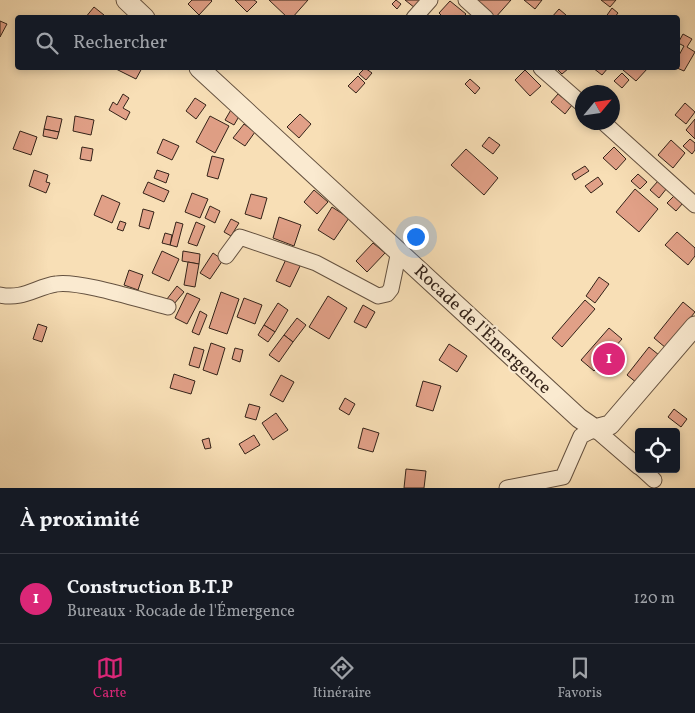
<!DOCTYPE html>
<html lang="fr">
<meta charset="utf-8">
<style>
body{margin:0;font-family:Vollkorn,serif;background:#242831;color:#f1f3f6}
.controls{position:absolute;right:15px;bottom:15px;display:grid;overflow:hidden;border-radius:5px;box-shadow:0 2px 8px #0003}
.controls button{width:45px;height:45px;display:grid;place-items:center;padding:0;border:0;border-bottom:1px solid #363941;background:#171b24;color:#f1f3f6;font:25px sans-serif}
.compass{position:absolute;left:575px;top:85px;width:45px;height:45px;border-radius:50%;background:#171b24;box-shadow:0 2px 8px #0003;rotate:61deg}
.you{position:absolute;left:415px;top:236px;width:18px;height:18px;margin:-12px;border:4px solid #fff;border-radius:50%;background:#1a73e8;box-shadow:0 0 0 8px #1a73e833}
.badge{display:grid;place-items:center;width:32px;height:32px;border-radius:50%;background:#db2777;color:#fff;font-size:16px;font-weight:700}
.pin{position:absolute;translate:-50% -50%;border:2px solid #fff;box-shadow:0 1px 5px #0006}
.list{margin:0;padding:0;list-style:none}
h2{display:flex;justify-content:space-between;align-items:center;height:65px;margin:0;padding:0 20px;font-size:21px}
h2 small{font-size:16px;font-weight:400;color:#9ea1a6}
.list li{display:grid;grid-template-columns:32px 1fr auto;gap:15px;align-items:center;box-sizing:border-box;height:90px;padding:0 20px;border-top:1px solid #363941}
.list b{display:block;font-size:19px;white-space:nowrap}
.list p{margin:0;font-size:16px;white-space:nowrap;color:#9ea1a6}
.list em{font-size:16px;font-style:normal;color:#9ea1a6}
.icon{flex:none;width:28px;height:28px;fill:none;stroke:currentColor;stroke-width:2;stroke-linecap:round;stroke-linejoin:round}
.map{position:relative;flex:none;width:695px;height:488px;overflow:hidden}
.search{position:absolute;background:#171b24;box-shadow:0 2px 8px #0003;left:15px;right:15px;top:15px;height:55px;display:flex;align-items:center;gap:12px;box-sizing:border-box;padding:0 18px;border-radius:5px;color:#9ea1a6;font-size:19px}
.sheet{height:155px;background:#171b24}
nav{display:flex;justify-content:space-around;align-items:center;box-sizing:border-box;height:70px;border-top:1px solid #363941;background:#171b24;font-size:14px;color:#9ea1a6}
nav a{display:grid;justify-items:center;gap:2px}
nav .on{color:#db2777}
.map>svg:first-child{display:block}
</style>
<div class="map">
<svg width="695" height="488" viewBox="0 0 695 488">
<rect width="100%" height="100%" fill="#f8dfb6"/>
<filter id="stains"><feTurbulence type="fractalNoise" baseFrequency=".004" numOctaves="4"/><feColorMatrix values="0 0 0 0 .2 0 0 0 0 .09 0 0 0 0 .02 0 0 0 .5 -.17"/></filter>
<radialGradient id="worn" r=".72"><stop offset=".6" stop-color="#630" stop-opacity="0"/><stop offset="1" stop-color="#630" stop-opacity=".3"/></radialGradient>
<g fill="#e1a087" stroke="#342319">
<polygon points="192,0 211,0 212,1 199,15 188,4"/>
<polygon points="235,0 254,0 257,2 247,12"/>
<polygon points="269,0 308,0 292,18 288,18"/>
<polygon points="396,0 401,4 397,9 392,4"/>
<polygon points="405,0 421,0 415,8"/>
<polygon points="478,0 511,0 495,18 476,2"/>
<polygon points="524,0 542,0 535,9"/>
<polygon points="601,0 616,0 610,7"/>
<polygon points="450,1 466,14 462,18 444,18 439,13"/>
<polygon points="94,7 104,15 102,18 85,18"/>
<polygon points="612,8 618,13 614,18 605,18"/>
<polygon points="559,9 566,15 563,18 551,18"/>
<polygon points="0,21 7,24 0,37"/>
<polygon points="683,34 692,39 687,47 695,52 684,71 677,68 678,57 684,46 678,43"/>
<polygon points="114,68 142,68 136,79"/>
<polygon points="365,68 372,73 366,80 359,74"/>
<polygon points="556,68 569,68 562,74"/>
<polygon points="593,68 608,68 602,75"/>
<polygon points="625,68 648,68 636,81 623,70"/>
<polygon points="525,70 541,86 530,96 515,80"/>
<polygon points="622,73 629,80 622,88 614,81"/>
<polygon points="358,76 365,83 356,93 348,86"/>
<polygon points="470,79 480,88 475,94 465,84"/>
<polygon points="123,94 129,98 123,108 130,112 126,120 109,110 113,102 117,105"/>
<polygon points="558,94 572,105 565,114 551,102"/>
<polygon points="195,98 206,105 196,119 186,111"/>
<polygon points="685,103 695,112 686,124 675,115"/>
<polygon points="232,108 241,113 234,125 225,120"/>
<polygon points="300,114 311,124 299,138 287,127"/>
<polygon points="47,116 62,119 59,132 44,129"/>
<polygon points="75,116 94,120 91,135 73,131"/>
<polygon points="210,116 229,126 215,153 196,142"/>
<polygon points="695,119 695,139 686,130"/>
<polygon points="244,124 255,132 245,146 233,138"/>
<polygon points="44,129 59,132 57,139 43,136"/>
<polygon points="20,131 37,137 31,155 13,149"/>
<polygon points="489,137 500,145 493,154 482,146"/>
<polygon points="163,139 179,146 172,160 157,153"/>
<polygon points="690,139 695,143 695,150 692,154 683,146"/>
<polygon points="671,140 685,153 673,168 658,155"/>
<polygon points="82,147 93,149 91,161 80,159"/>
<polygon points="614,147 626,159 616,170 603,158"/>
<polygon points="466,149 498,178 484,195 451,165"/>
<polygon points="212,156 224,159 218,179 207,176"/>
<polygon points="585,166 589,171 575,180 572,174"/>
<polygon points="34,170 48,175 46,182 50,183 46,193 29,186"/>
<polygon points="157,170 169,174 166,183 154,178"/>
<polygon points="638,174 647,182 640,189 631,181"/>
<polygon points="598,177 603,184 591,193 585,186"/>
<polygon points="658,181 667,188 659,198 650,190"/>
<polygon points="148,182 169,191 164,202 143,193"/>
<polygon points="635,189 658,209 639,232 616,212"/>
<polygon points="314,190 328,202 317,214 304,202"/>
<polygon points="192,193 208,199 200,218 185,212"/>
<polygon points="251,194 267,198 261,219 245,214"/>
<polygon points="102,195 120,203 112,223 94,215"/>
<polygon points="674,196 683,203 676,211 667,203"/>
<polygon points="210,206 220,211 215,223 205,218"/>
<polygon points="332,207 349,218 334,240 318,230"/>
<polygon points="143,209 154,212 149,229 139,226"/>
<polygon points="279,217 301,225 294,246 273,238"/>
<polygon points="231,219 239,223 231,236 224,232"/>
<polygon points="120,221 126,223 123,231 117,229"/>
<polygon points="176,222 183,224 177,247 170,245"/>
<polygon points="196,222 205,226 197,246 188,243"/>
<polygon points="677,232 695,248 695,256 688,265 665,245"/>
<polygon points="165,233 172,235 170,245 162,243"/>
<polygon points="373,243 385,253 367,272 356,261"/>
<polygon points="162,251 179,259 169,281 152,273"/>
<polygon points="183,251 200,254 199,264 182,261"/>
<polygon points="213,253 223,260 210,279 200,273"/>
<polygon points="287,257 301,264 290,287 276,281"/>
<polygon points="188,262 199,264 195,287 184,285"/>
<polygon points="129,270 143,275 138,290 124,285"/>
<polygon points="599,277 609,284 595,303 586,296"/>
<polygon points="177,286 184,292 174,304 167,299"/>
<polygon points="221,292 239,299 227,334 209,328"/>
<polygon points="187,293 200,299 187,324 175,318"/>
<polygon points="328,296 347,308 329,339 309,327"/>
<polygon points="244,298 262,305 255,324 237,317"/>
<polygon points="585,300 595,309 562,347 552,338"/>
<polygon points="683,302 695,312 666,348 654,338"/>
<polygon points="278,303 288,310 275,332 264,325"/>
<polygon points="363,305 375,312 366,328 354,322"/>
<polygon points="200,311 207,315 199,335 192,332"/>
<polygon points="297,318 306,325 293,342 284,335"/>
<polygon points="38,324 47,327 42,342 33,339"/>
<polygon points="264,325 275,332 268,342 258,335"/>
<polygon points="609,328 622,339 594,371 581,360"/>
<polygon points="284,335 293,342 279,362 269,355"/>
<polygon points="211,343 225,348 217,375 203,370"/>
<polygon points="449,344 467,356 457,372 439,360"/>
<polygon points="194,347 204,350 199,368 189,365"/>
<polygon points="649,347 659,355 637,383 627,375"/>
<polygon points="235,348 243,350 240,362 232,359"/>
<polygon points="174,374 195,381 191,394 170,388"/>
<polygon points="281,375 294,382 283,402 270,395"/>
<polygon points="423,381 441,386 433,411 416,406"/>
<polygon points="345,398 355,404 349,415 339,409"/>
<polygon points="249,404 260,407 256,420 245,417"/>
<polygon points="674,409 687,419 681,427 668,417"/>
<polygon points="276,413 288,430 273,440 262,423"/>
<polygon points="363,428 379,433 373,452 358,448"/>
<polygon points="254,435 260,445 245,454 239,444"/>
<polygon points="209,438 211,448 205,449 202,440"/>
<polygon points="406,469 426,471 424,488 404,488"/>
</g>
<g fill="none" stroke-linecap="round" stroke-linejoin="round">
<g stroke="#655240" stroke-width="17">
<g id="minor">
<polyline points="466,0 486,18"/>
<polyline points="414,18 430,0"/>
<polyline points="541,68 582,104"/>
<polyline points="603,122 695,205"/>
<polyline points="226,256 240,237 316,263 378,296 387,294 391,289 399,251"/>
<path d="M0 295C23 300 36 287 56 284 79 280 143 301 168 307"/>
<polyline points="642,469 654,480"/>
<polyline points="507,488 563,477 581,436 595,429 639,467"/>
</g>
</g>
<g stroke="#655240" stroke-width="21">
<g id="tertiary">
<polyline points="126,0 145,18"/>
<polyline points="199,68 579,418 595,429 610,425 695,326"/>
</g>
</g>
<use href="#minor" stroke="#faead0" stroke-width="15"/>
<use href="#tertiary" stroke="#faead0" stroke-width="19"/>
</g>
<g text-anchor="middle" stroke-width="4.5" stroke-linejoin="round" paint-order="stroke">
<g font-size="18" fill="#342319" stroke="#faead0">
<text transform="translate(483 329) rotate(43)" y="6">Rocade de l'Émergence</text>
</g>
</g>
<rect width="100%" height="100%" filter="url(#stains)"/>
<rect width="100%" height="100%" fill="url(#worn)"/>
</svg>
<div class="controls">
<button><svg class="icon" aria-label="locate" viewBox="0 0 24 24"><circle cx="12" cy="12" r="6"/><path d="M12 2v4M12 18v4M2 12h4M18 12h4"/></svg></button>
</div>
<svg class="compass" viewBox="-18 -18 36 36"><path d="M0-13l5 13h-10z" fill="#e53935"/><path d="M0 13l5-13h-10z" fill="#9ea1a6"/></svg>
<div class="you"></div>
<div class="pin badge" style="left:609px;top:359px">1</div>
<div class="search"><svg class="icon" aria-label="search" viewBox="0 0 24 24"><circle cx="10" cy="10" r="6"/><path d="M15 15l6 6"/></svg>Rechercher</div>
</div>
<section class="sheet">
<h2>À proximité<small></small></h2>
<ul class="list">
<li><span class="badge">1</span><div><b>Construction B.T.P</b><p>Bureaux · Rocade de l'Émergence</p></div><em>120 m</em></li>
</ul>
</section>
<nav>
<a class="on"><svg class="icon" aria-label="map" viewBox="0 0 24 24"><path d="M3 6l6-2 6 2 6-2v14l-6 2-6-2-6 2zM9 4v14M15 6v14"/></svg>Carte</a>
<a><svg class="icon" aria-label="directions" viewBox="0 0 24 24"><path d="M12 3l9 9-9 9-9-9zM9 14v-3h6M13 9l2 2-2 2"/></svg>Itinéraire</a>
<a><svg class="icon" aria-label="saved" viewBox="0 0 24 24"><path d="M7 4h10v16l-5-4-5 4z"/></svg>Favoris</a>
</nav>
